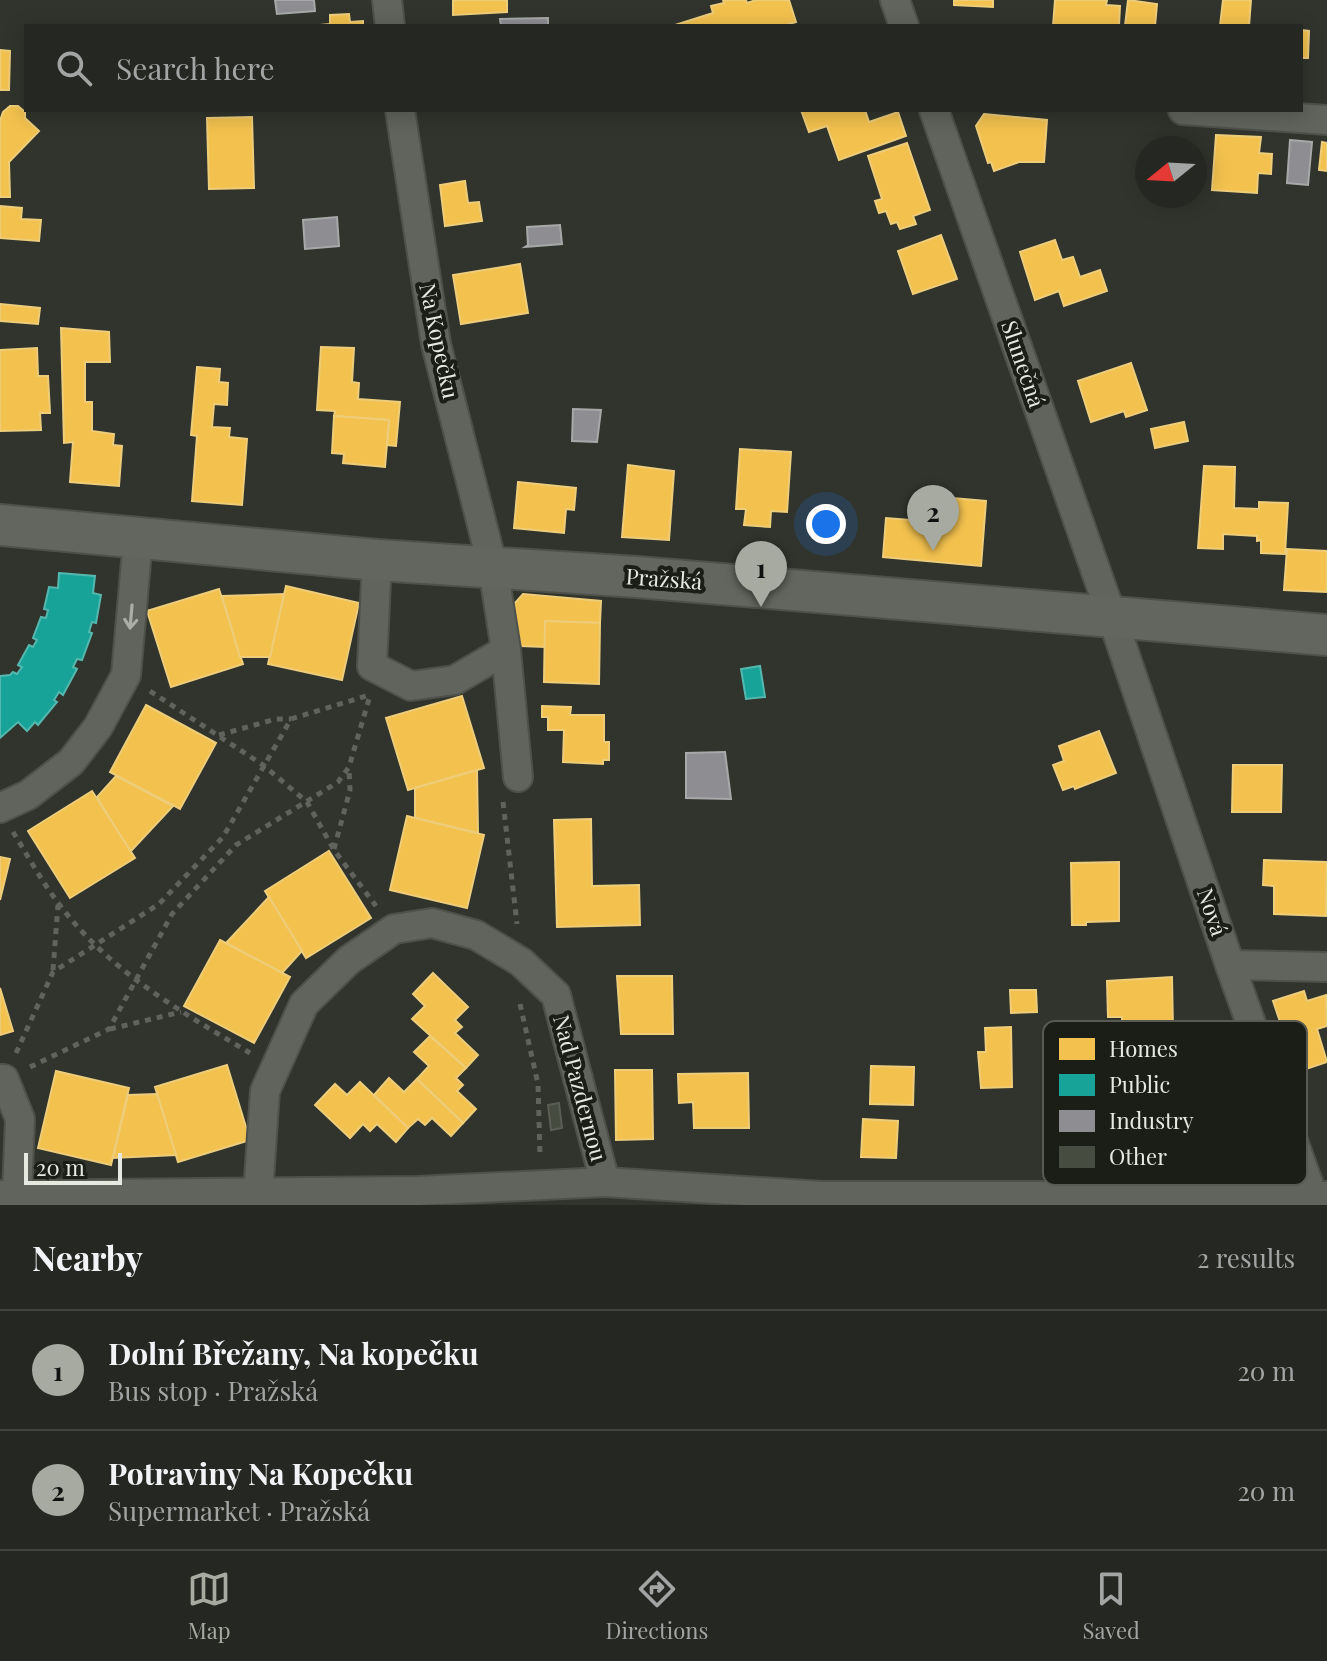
<!DOCTYPE html>
<meta charset="utf-8">
<style>
body{margin:0;font-family:"Playfair Display",serif;background:#31332f;color:#f1f3f6}
.compass{position:absolute;left:1135px;top:136px;width:72px;height:72px;border-radius:50%;background:#252722;box-shadow:0 4px 20px #0003;rotate:252deg}
.scale{position:absolute;left:24px;bottom:20px;width:98px;box-sizing:border-box;padding-left:8px;border:4px solid #e5e9e0;border-top:0;font-size:22px;line-height:28px;white-space:nowrap;color:#e5e9e0;-webkit-text-stroke:6px #1b1d17;paint-order:stroke}
.you{position:absolute;left:826px;top:524px;width:28px;height:28px;margin:-20px;border:6px solid #fff;border-radius:50%;background:#1a73e8;box-shadow:0 0 0 12px #1a73e833}
.badge{display:grid;place-items:center;width:52px;height:52px;border-radius:50%;background:#a6aaa1;color:#111;font-size:26px;font-weight:700}
.pin{position:absolute;translate:-50% -66px;filter:drop-shadow(0 2px 4px #0008)}
.pin::after{content:'';position:absolute;top:42px;width:28px;height:24px;background:inherit;clip-path:polygon(0 0,100% 0,50% 100%)}
.list{margin:0;padding:0;list-style:none}
h2{display:flex;justify-content:space-between;align-items:center;height:104px;margin:0;padding:0 32px;font-size:34px}
h2 small{font-size:26px;font-weight:400;color:#a3a5a5}
.list li{display:grid;grid-template-columns:52px 1fr auto;gap:24px;align-items:center;box-sizing:border-box;height:120px;padding:0 32px;border-top:2px solid #424440}
.list b{display:block;font-size:30px;white-space:nowrap}
.list p{margin:0;font-size:26px;white-space:nowrap;color:#a3a5a5}
.list em{font-size:26px;font-style:normal;color:#a3a5a5}
.icon{flex:none;width:44px;height:44px;fill:none;stroke:currentColor;stroke-width:2;stroke-linecap:round;stroke-linejoin:round}
.map{position:relative;flex:none;width:1327px;height:1205px;overflow:hidden}
.search{position:absolute;background:#252722;box-shadow:0 4px 20px #0003;left:24px;right:24px;top:24px;height:88px;display:flex;align-items:center;gap:20px;box-sizing:border-box;padding:0 28px;border-radius:0px;color:#a3a5a5;font-size:30px}
.sheet{height:344px;background:#252722}
nav{display:flex;justify-content:space-around;align-items:center;box-sizing:border-box;height:112px;border-top:2px solid #424440;background:#252722;font-size:22px;color:#a3a5a5}
nav a{display:grid;justify-items:center;gap:4px}
nav .on{color:#a6aaa1}
.map>svg:first-child{display:block}
</style>
<div class="map">
<svg width="1327" height="1205" viewBox="0 0 1327 1205">
<rect width="100%" height="100%" fill="#31342d"/>
<g fill="#f2c14e" stroke="#eecd7a" stroke-width="2">
<polygon points="453,0 507,0 507,12 453,15"/>
<polygon points="723,0 746,0 747,3 756,0 789,0 796,22 782,26 672,26 713,13 711,6 724,3"/>
<polygon points="954,0 993,0 993,7 954,5"/>
<polygon points="1055,0 1107,0 1106,5 1120,6 1119,26 1053,26"/>
<polygon points="1128,0 1157,4 1155,26 1125,26"/>
<polygon points="1223,0 1251,0 1249,26 1220,26"/>
<polygon points="349,14 350,22 363,21 363,26 310,26 330,24 330,15"/>
<polygon points="1301,30 1309,31 1308,58 1301,58"/>
<polygon points="0,50 10,51 9,90 0,90"/>
<polygon points="10,106 18,106 25,112 25,118 39,131 9,162 10,197 0,197 0,121 3,112"/>
<polygon points="801,110 865,110 869,122 898,112 906,136 839,160 827,126 809,132"/>
<polygon points="984,114 1047,120 1044,162 1019,162 994,171 991,162 988,163 976,126"/>
<polygon points="252,117 254,188 209,189 207,118"/>
<polygon points="1216,135 1261,137 1259,153 1272,154 1271,174 1258,173 1257,193 1212,190"/>
<polygon points="1322,142 1327,143 1327,171 1319,170"/>
<polygon points="907,143 930,210 913,216 916,224 900,229 897,222 891,224 886,211 879,213 875,201 882,199 868,156"/>
<polygon points="465,181 468,203 479,202 482,221 445,226 440,185"/>
<polygon points="0,206 22,208 21,219 41,220 39,241 0,238"/>
<polygon points="941,235 957,279 913,294 898,251"/>
<polygon points="1055,240 1062,260 1073,257 1080,277 1100,270 1107,291 1064,306 1059,291 1035,300 1020,252"/>
<polygon points="520,264 528,313 461,324 453,275"/>
<polygon points="0,304 40,308 38,324 0,321"/>
<polygon points="61,328 109,332 110,362 85,362 85,402 92,402 92,431 114,434 113,445 122,446 119,486 70,482 73,442 64,443"/>
<polygon points="321,347 354,348 352,382 359,383 358,399 400,402 396,446 387,445 389,420 334,416 335,411 317,410"/>
<polygon points="37,348 38,376 48,376 50,413 40,413 41,430 0,431 0,350"/>
<polygon points="1131,363 1147,410 1126,417 1124,411 1091,422 1078,381"/>
<polygon points="197,367 220,369 219,382 228,383 227,405 214,404 212,427 230,428 229,437 247,439 242,505 192,501 197,436 191,435"/>
<polygon points="334,416 389,420 385,467 343,463 344,454 332,453"/>
<polygon points="1184,422 1188,441 1155,448 1151,429"/>
<polygon points="740,449 791,452 787,512 771,511 770,527 744,525 746,509 736,509"/>
<polygon points="628,465 674,471 669,540 622,537"/>
<polygon points="1204,466 1235,467 1234,508 1259,509 1259,502 1288,503 1285,554 1261,553 1261,540 1257,541 1257,536 1223,534 1223,549 1198,548"/>
<polygon points="518,482 576,488 574,510 566,509 564,533 514,528"/>
<polygon points="952,498 986,501 981,566 883,557 886,518 950,523"/>
<polygon points="1287,549 1327,551 1327,592 1284,590"/>
<polygon points="286,586 359,603 342,680 268,664"/>
<polygon points="219,589 243,664 171,687 147,611"/>
<polygon points="284,594 270,657 240,657 222,596"/>
<polygon points="523,594 601,601 600,623 545,621 545,647 520,646 514,604"/>
<polygon points="545,621 600,623 599,684 544,682"/>
<polygon points="462,696 484,768 408,790 386,718"/>
<polygon points="146,705 216,743 180,809 110,772"/>
<polygon points="542,706 571,707 570,715 604,715 604,742 609,742 609,760 603,760 603,764 563,762 564,730 548,730 548,717 542,717"/>
<polygon points="1099,731 1116,773 1075,789 1074,786 1063,790 1053,765 1064,761 1059,746"/>
<polygon points="1233,765 1282,765 1281,812 1232,812"/>
<polygon points="477,770 478,833 415,818 415,788"/>
<polygon points="116,776 173,806 130,852 97,797"/>
<polygon points="92,791 135,858 70,898 28,831"/>
<polygon points="407,816 484,835 467,908 390,890"/>
<polygon points="591,819 592,886 639,885 640,925 557,927 554,820"/>
<polygon points="329,851 371,918 306,958 265,891"/>
<polygon points="0,857 10,859 0,900"/>
<polygon points="1264,860 1327,862 1326,916 1274,914 1274,886 1263,885"/>
<polygon points="1119,862 1119,921 1086,922 1086,925 1072,925 1071,863"/>
<polygon points="269,897 302,951 282,973 226,943"/>
<polygon points="220,940 290,977 254,1043 184,1006"/>
<polygon points="433,973 468,1007 455,1020 462,1027 455,1033 478,1055 466,1068 412,1019 425,1006 413,994"/>
<polygon points="617,976 672,976 673,1034 621,1034"/>
<polygon points="1172,977 1173,1030 1122,1031 1122,1017 1108,1017 1107,981"/>
<polygon points="0,988 13,1031 0,1035"/>
<polygon points="1010,990 1036,990 1037,1012 1011,1013"/>
<polygon points="1304,991 1307,1001 1326,995 1327,1026 1317,1029 1327,1062 1297,1072 1273,1001"/>
<polygon points="1011,1027 1012,1087 981,1088 978,1052 986,1052 985,1028"/>
<polygon points="430,1036 466,1068 456,1078 463,1085 457,1091 476,1109 463,1123 417,1079 429,1066 414,1052"/>
<polygon points="227,1065 250,1140 178,1162 155,1087"/>
<polygon points="871,1066 914,1067 913,1105 870,1104"/>
<polygon points="615,1070 652,1070 653,1139 616,1140"/>
<polygon points="56,1071 129,1088 111,1165 38,1148"/>
<polygon points="748,1073 749,1128 694,1128 693,1102 679,1103 678,1074"/>
<polygon points="389,1078 404,1092 417,1079 463,1123 451,1136 432,1118 425,1125 418,1119 408,1128 374,1095"/>
<polygon points="360,1082 408,1128 396,1142 377,1124 370,1131 363,1124 350,1138 315,1105 335,1084 347,1095"/>
<polygon points="157,1094 176,1155 113,1158 128,1095"/>
<polygon points="863,1119 898,1121 896,1158 861,1157"/>
</g>
<g fill="#17a398" stroke="#55b8ae" stroke-width="2">
<polygon points="59,573 95,576 93,593 101,595 96,623 92,622 89,632 92,633 82,660 77,659 73,667 77,669 63,695 59,692 54,700 57,702 38,725 35,722 27,731 18,722 0,738 0,676 10,675 13,672 17,674 22,667 18,665 29,645 33,647 37,640 33,638 41,617 46,618 48,610 44,609 49,587 58,588"/>
<polygon points="760,666 765,697 746,699 741,669"/>
</g>
<g fill="#8d8d92" stroke="#a7a9a9" stroke-width="2">
<polygon points="275,0 314,0 315,11 277,14"/>
<polygon points="548,18 548,26 501,26 500,19"/>
<polygon points="1290,140 1312,142 1308,185 1287,183"/>
<polygon points="337,217 339,246 305,249 303,220"/>
<polygon points="560,225 562,244 525,247 528,245 527,227"/>
<polygon points="573,409 601,410 597,442 572,441"/>
<polygon points="725,752 731,799 686,798 686,753"/>
</g>
<polygon fill="#474c40" stroke="#5a5c56" stroke-width="2" points="559,1103 562,1128 551,1130 548,1105"/>
<g fill="none" stroke-linecap="round" stroke-linejoin="round">
<g stroke="#4e514a" stroke-width="32">
<g id="street">
<polyline points="387,0 390,26"/>
<polyline points="895,0 904,26"/>
<polyline points="400,110 436,344 493,568 506,650 518,777"/>
<polyline points="934,110 1112,617 1230,965 1316,1205"/>
<polyline points="1183,110 1327,120"/>
<polyline points="377,560 372,666 411,686 455,680 506,650"/>
<polyline points="0,808 28,795 71,762 98,727 126,675 138,539"/>
<polyline points="1230,965 1327,967"/>
<polyline points="0,1079 4,1079 20,1119 17,1195"/>
<polyline points="258,1194 265,1091 304,1004 349,960 394,929 432,923 476,935 521,962 556,995 605,1182"/>
<polyline points="0,1195 418,1191 605,1182 822,1196 1327,1196"/>
</g>
</g>
<g stroke="#4e514a" stroke-width="44">
<polyline id="secondary" points="0,525 377,560 637,577 1327,635"/>
</g>
<g stroke="#60625d" stroke-width="5" stroke-dasharray="6 6" stroke-linecap="butt">
<polyline points="150,691 263,765 307,802 334,850 376,906"/>
<polyline points="219,735 276,719 291,719"/>
<polyline points="503,802 517,924"/>
<path d="M13 832C28 856 42 882 59 904 109 971 180 1011 250 1053"/>
<polyline points="334,849 350,790 349,769"/>
<polyline points="53,970 58,905"/>
<polyline points="520,1004 538,1084 540,1156"/>
<polyline points="110,1029 181,1012"/>
<polyline points="16,1053 53,972 159,904 223,837 291,719 366,696"/>
<polyline points="30,1067 109,1029 172,914 236,845 338,782 349,767 369,699"/>
</g>
<use href="#street" stroke="#61635d" stroke-width="28"/>
<use href="#secondary" stroke="#63665e" stroke-width="40"/>
</g>
<defs><path id="oneway-shaft" d="M-6 0H5M1.5-3L5.5 0L1.5 3" fill="none" stroke-width="1.6" stroke-linecap="round" stroke-linejoin="round" transform="scale(2)"/></defs>
<use stroke="#aaada5" href="#oneway-shaft" transform="translate(131 617) rotate(95)"/>
<g text-anchor="middle" stroke-width="8" stroke-linejoin="round" paint-order="stroke">
<g font-size="22" fill="#e5e9e0" stroke="#1b1d17">
<text transform="translate(439 341) rotate(78)" y="8">Na Kopečku</text>
<text transform="translate(1023 364) rotate(71)" y="8">Slunečná</text>
<text transform="translate(664 579) rotate(4)" y="8">Pražská</text>
<text transform="translate(1212 912) rotate(71)" y="8">Nová</text>
<text transform="translate(580 1088) rotate(75)" y="8">Nad Pazdernou</text>
</g>
</g>
<rect x="1043" y="1021" width="264" height="164" rx="12" fill="#1b1d17" stroke="#585a53" stroke-width="2"/>
<rect x="1059" y="1038" width="36" height="22" fill="#f2c14e"/>
<rect x="1059" y="1074" width="36" height="22" fill="#17a398"/>
<rect x="1059" y="1110" width="36" height="22" fill="#8d8d92"/>
<rect x="1059" y="1146" width="36" height="22" fill="#474c40"/>
<g font-size="22" fill="#e5e9e0">
<text x="1109" y="1057">Homes</text>
<text x="1109" y="1093">Public</text>
<text x="1109" y="1129">Industry</text>
<text x="1109" y="1165">Other</text>
</g>
</svg>
<svg class="compass" viewBox="-18 -18 36 36"><path d="M0-13l5 13h-10z" fill="#e53935"/><path d="M0 13l5-13h-10z" fill="#a3a5a5"/></svg>
<div class="scale">20 m</div>
<div class="you"></div>
<div class="pin badge" style="left:761px;top:607px">1</div>
<div class="pin badge" style="left:933px;top:551px">2</div>
<div class="search"><svg class="icon" aria-label="search" viewBox="0 0 24 24"><circle cx="10" cy="10" r="6"/><path d="M15 15l6 6"/></svg>Search here</div>
</div>
<section class="sheet">
<h2>Nearby<small>2 results</small></h2>
<ul class="list">
<li><span class="badge">1</span><div><b>Dolní Břežany, Na kopečku</b><p>Bus stop · Pražská</p></div><em>20 m</em></li>
<li><span class="badge">2</span><div><b>Potraviny Na Kopečku</b><p>Supermarket · Pražská</p></div><em>20 m</em></li>
</ul>
</section>
<nav>
<a class="on"><svg class="icon" aria-label="map" viewBox="0 0 24 24"><path d="M3 6l6-2 6 2 6-2v14l-6 2-6-2-6 2zM9 4v14M15 6v14"/></svg>Map</a>
<a><svg class="icon" aria-label="directions" viewBox="0 0 24 24"><path d="M12 3l9 9-9 9-9-9zM9 14v-3h6M13 9l2 2-2 2"/></svg>Directions</a>
<a><svg class="icon" aria-label="saved" viewBox="0 0 24 24"><path d="M7 4h10v16l-5-4-5 4z"/></svg>Saved</a>
</nav>
